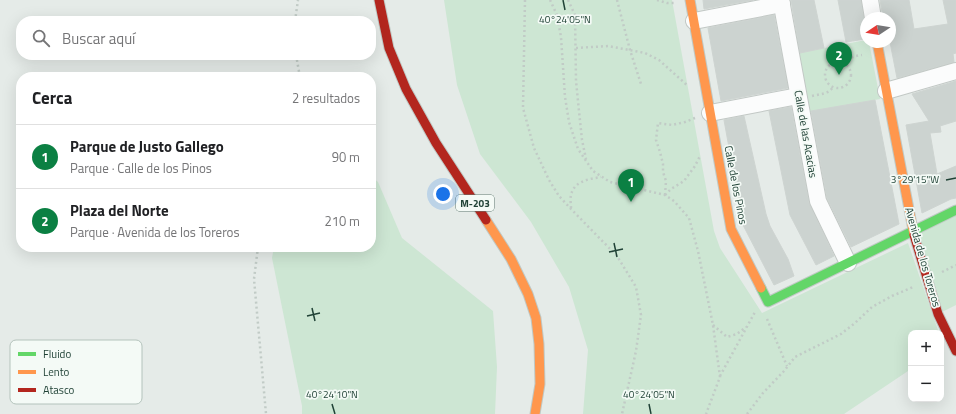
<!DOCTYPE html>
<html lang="es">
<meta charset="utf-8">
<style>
body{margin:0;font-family:"Titillium Web",sans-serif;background:#f2f2f2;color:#202124}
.controls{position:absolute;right:12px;bottom:12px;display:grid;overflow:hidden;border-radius:8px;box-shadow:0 4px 16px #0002}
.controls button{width:36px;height:36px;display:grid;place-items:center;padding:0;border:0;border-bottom:1px solid #e0e0e0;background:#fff;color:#202124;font:20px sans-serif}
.compass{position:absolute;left:860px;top:12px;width:36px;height:36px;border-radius:50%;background:#fff;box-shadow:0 4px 16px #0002;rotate:258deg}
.you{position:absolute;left:443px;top:194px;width:14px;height:14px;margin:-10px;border:3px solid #fff;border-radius:50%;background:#1a73e8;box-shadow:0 0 0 6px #1a73e833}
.badge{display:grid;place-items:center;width:26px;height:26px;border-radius:50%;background:#0b8043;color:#fff;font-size:13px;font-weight:700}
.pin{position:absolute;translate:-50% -33px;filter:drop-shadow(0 1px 2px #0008)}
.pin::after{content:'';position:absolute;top:21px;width:14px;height:12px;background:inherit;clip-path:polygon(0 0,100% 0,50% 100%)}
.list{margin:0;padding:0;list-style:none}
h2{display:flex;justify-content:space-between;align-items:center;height:52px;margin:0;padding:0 16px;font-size:17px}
h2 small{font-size:13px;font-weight:400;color:#757577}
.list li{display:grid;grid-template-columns:26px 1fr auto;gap:12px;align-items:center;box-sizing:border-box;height:64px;padding:0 16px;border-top:1px solid #e0e0e0}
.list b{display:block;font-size:15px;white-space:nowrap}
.list p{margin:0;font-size:13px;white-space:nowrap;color:#757577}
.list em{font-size:13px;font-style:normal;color:#757577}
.icon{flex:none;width:22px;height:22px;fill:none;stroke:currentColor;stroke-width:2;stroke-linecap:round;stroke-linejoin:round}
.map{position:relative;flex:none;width:956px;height:414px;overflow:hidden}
.search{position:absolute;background:#fff;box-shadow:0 4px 16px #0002;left:16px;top:16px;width:360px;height:44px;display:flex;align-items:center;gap:10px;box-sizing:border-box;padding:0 14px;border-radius:16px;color:#757577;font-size:15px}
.panel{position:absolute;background:#fff;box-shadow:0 4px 16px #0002;left:16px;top:72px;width:360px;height:180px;border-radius:16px}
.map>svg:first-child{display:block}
</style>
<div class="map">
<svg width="956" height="414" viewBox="0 0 956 414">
<rect width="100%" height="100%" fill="#e5ebe8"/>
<g fill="#cde6d3">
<polygon points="444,0 672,0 714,231 720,248 762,313 908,243 939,333 911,333 911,369 844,414 583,414 588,350 569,287 531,222 480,154 457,85"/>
<polygon points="866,40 866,42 869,42 880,99 810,112 799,53"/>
<polygon points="371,176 378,182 402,238 493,311 497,367 495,414 302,414 302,406 272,258 274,247 371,247"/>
<polygon points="956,210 956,305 938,314 913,231"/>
</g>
<g fill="#ccd3d0" stroke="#ced4d1">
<polygon points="703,0 753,0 704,9"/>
<polygon points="791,0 814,0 824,48 800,53"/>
<polygon points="838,0 861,0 864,20 866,24 866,37 865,39 846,42"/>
<polygon points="880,0 909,0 914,29 948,24 943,0 956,0 956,53 953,54 954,62 897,78 890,42 890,18 883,18"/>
<polygon points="774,15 788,88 721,101 708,28"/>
<polygon points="956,81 956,121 940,126 941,132 930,133 937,174 956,166 956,198 951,199 922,213 906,125 929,121 912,94"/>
<polygon points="875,100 899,224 851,247 827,198 811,111"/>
<polygon points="791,107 809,203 834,256 816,265 790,215 769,111"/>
<polygon points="744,116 766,214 770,226 788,259 794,276 774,285 743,225 724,120"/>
</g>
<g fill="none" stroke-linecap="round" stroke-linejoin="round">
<g stroke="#c2c8c5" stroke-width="18">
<g id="street">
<polyline points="781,0 818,201 848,263"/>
<polyline points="870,0 873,18"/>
<polyline points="694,21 782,4"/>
<polyline points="886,91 956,71"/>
<polyline points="710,113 798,96"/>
</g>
</g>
<g stroke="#c0c9c5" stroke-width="11">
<polyline id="fast" points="761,288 768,302 956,210"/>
</g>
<g stroke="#c0c9c5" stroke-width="11">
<g id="slow">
<polyline points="690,0 731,229 761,288"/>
<polyline points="877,42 914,235"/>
<polyline points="486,220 511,259 528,294 536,318 539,344 540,384 535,414"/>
</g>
</g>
<g stroke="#c0c9c5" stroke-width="11">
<g id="jam">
<polyline points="379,0 389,48 406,89 436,143 486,220"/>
<polyline points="914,235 938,314 956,351"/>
</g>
</g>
<g stroke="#c1cbc6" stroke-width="2.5" stroke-dasharray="2 3" stroke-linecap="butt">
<polyline points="525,0 523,108 534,148 549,180 559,196 571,209 617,256 636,287 641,315 636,351 622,414"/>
<polyline points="550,0 557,15 561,37 565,97 569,122 578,149 593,171 610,182 665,195 674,201 689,218 698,251 713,325 720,377 706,414"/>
<polyline points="568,0 575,15 576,81 579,111 582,140 586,159"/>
<polyline points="617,0 630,50 641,84"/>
<polyline points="657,0 667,3 675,3"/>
<polyline points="295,21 298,0"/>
<polyline points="576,48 608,46 645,53 659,60 688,86"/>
<polyline points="296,55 300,77"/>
<circle cx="838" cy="75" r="13"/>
<path d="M844 64C849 57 854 56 862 55"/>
<path d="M812 96C820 94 829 94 833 87"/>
<polyline points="665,195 666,181 663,172 663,164 660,152 656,140 658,123 672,125 685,122 695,118"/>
<polyline points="665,195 671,189 684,181 695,166 700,156"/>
<path d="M571 208C571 204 570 199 571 195 574 181 589 179 601 177"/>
<polyline points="258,247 254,279 266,414"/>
<polyline points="942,272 956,265"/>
<polyline points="767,319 787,366"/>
<polyline points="713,325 727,337 737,334 746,327"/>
<polyline points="720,376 755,312"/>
<polyline points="747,414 763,393 784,371 795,357 841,334 855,323 872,307 892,296 913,287"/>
</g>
<use href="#street" stroke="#fbfcfc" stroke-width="16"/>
<use href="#fast" stroke="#63d668" stroke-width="9"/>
<use href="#slow" stroke="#ff974d" stroke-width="9"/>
<use href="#jam" stroke="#b3261e" stroke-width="9"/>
</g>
<path fill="none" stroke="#204236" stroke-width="1.5" d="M563 0 565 10M946 180 956 178M614 243 617 257M609 252 623 249M312 308 315 321M307 316 320 313M332 404 335 414M649 404 651 414"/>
<g text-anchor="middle" stroke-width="3.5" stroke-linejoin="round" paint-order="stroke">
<rect fill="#f4faf6" stroke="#607970" stroke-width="1" x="456" y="195" width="38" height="16" rx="3"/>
<g font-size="10" font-weight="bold" fill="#204236">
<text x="475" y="207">M-203</text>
</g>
<g font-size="11" fill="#204236" stroke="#f4faf6">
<text transform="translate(806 134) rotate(80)" y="4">Calle de las Acacias</text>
<text transform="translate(736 185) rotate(79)" y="4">Calle de los Pinos</text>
<text transform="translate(923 257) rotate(74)" y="4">Avenida de los Toreros</text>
</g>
</g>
<rect x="10" y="340" width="132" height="64" rx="6" fill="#f4faf6" stroke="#b4c3bc" stroke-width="1"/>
<rect x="18" y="352" width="18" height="4" fill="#63d668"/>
<rect x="18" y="370" width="18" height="4" fill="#ff974d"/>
<rect x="18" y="388" width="18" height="4" fill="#b3261e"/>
<g font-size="11" fill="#204236">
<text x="43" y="358">Fluido</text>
<text x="43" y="376">Lento</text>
<text x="43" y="394">Atasco</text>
</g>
<g font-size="10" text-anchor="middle" fill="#204236" stroke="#f4faf6" stroke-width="3.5" stroke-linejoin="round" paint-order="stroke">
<text x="565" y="23">40°24'05"N</text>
<text x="915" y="183">3°29'15"W</text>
<text x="332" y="398">40°24'10"N</text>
<text x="649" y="398">40°24'05"N</text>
</g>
</svg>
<div class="controls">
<button>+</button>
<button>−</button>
</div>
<svg class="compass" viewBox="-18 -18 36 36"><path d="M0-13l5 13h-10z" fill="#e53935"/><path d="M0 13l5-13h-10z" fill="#757577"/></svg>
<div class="you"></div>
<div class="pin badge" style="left:631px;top:202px">1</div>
<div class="pin badge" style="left:839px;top:75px">2</div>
<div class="search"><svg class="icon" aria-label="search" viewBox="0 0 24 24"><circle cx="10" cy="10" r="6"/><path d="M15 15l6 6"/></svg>Buscar aquí</div>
<section class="panel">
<h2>Cerca<small>2 resultados</small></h2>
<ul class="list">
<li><span class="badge">1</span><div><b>Parque de Justo Gallego</b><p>Parque · Calle de los Pinos</p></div><em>90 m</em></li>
<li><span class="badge">2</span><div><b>Plaza del Norte</b><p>Parque · Avenida de los Toreros</p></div><em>210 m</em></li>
</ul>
</section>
</div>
